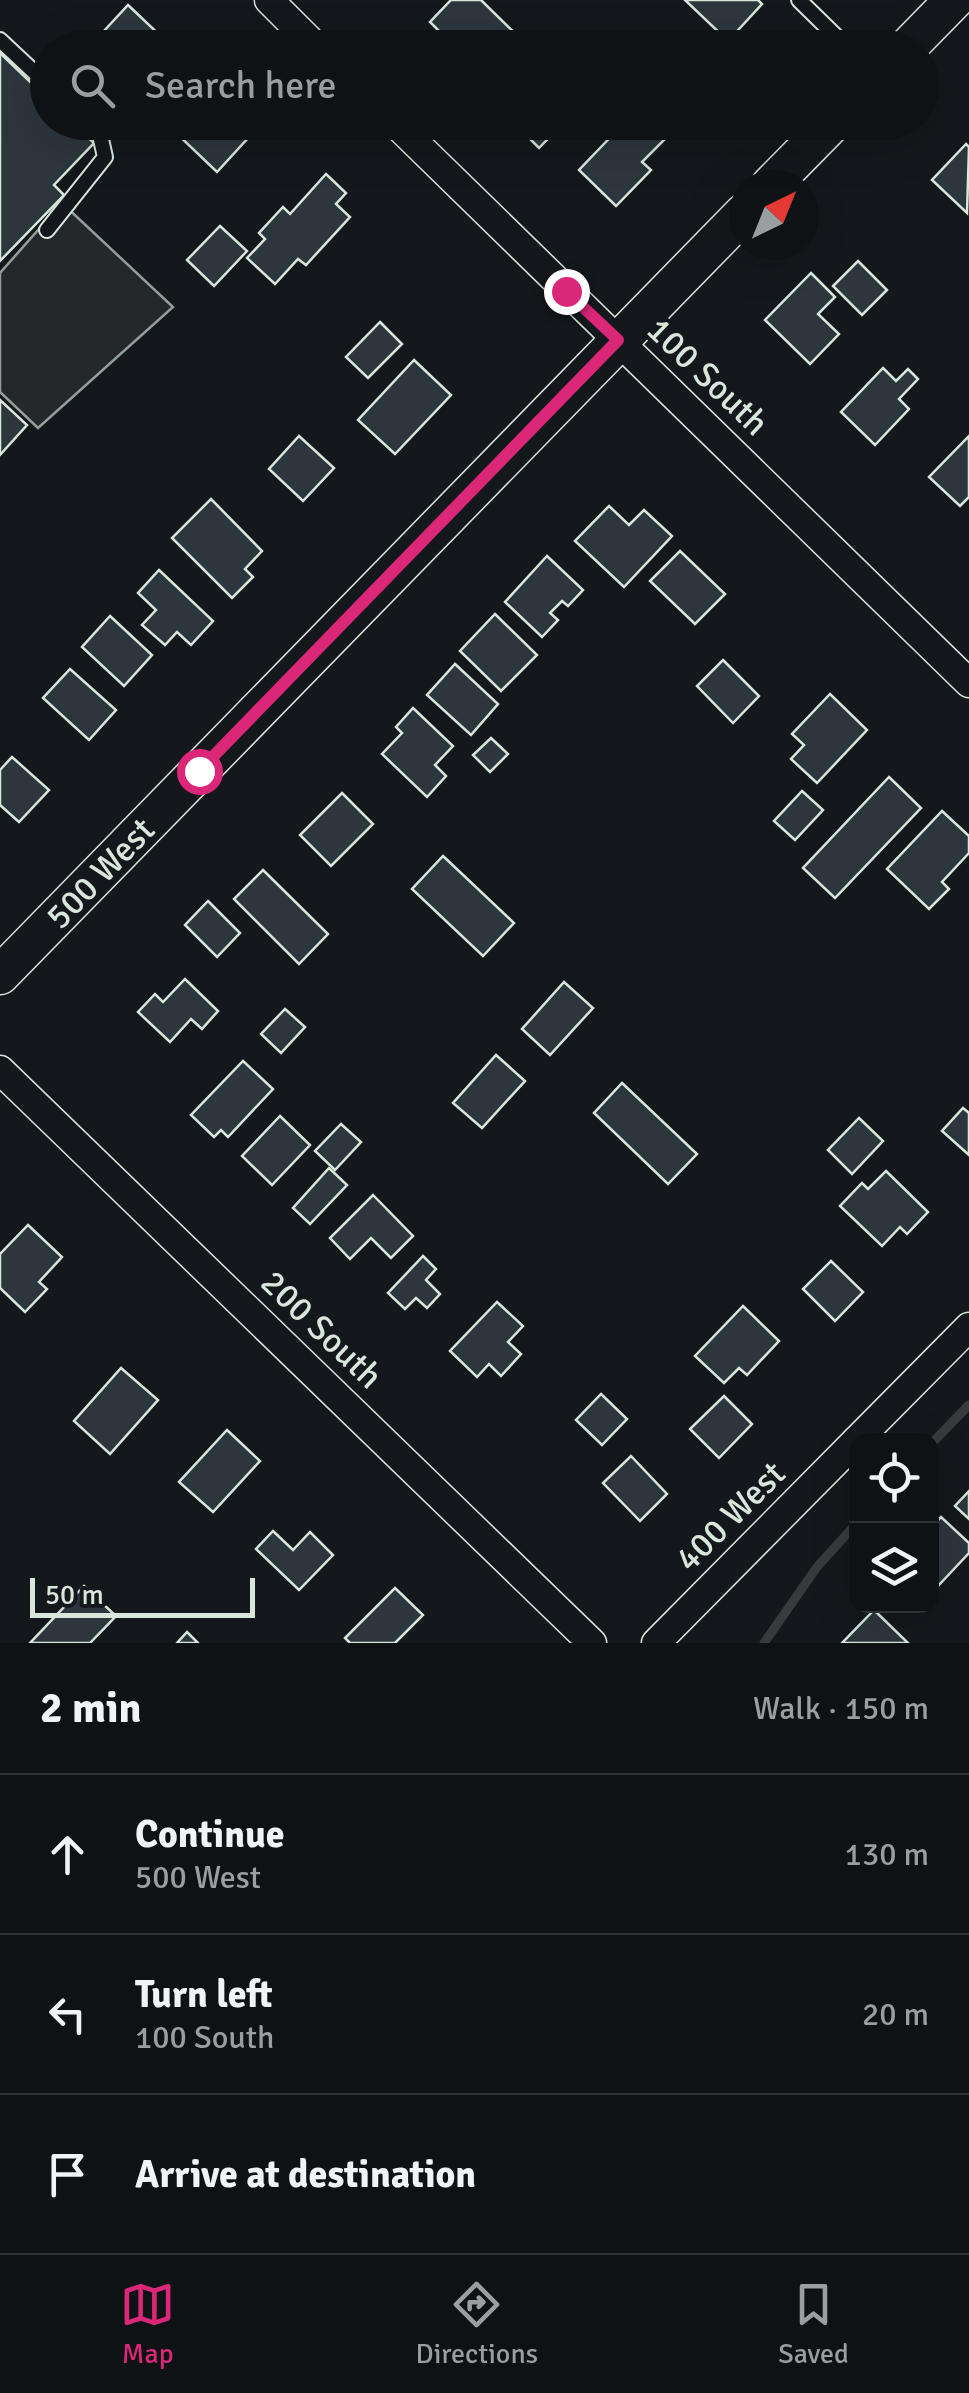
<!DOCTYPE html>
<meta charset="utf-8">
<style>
body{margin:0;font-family:Signika,sans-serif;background:#1d2022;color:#f1f3f6}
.controls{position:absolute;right:30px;bottom:30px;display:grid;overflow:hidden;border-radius:20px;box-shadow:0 10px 40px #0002}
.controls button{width:90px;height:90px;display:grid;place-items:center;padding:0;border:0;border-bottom:2px solid #2f3234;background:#0f1215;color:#f1f3f6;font:50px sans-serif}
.compass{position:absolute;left:729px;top:170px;width:90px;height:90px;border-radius:50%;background:#0f1215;box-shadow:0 10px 40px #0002;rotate:43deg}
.scale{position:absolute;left:30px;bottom:25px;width:225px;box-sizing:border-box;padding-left:10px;border:5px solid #d8e6dc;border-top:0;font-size:28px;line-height:35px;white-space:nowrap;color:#d8e6dc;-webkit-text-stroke:8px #14181c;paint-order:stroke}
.stop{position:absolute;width:30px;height:30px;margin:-22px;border:8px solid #db2777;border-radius:50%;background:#fff}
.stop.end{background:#db2777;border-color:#fff;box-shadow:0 2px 10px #0008}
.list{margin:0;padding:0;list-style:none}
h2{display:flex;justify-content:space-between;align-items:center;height:130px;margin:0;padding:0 40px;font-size:42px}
h2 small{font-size:32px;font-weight:400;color:#9b9ea0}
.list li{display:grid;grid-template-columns:65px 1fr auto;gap:30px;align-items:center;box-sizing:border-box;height:160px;padding:0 40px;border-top:2px solid #2f3234}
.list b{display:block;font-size:38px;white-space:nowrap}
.list p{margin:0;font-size:32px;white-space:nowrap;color:#9b9ea0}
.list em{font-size:32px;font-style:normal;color:#9b9ea0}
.icon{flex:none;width:55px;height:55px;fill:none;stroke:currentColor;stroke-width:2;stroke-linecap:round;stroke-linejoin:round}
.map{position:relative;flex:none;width:969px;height:1643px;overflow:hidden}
.search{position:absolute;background:#0f1215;box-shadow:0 10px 40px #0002;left:30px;right:30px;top:30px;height:110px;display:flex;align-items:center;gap:25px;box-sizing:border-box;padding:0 35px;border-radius:55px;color:#9b9ea0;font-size:38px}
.sheet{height:610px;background:#0f1215}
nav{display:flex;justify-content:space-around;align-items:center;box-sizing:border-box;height:140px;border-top:2px solid #2f3234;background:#0f1215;font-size:28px;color:#9b9ea0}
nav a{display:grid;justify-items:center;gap:5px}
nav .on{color:#db2777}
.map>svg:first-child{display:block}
</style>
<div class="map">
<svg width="969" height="1643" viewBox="0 0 969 1643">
<rect width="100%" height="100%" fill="#14181c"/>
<polygon fill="#24282b" stroke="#939e99" stroke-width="2.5" points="62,203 173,307 38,428 0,392 0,273"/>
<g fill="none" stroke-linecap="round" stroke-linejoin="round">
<g stroke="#363b3e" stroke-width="9">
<polyline points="932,1443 969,1405"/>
<polyline points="764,1643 817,1567 856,1524"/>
</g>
</g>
<g fill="#2c363c" stroke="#d8e6dc" stroke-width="2.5">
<polygon points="451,0 481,0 530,48 456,48 430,22"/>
<polygon points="685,0 758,0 762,4 728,41"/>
<polygon points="128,5 166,41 160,48 94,48 91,45"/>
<polygon points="0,53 48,99 48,122 72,122 94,143 54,185 64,195 0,261"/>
<polygon points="182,122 255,122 259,126 217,172 174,131"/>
<polygon points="513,122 564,122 539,148"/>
<polygon points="625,122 647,122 664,140 642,162 651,170 616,206 579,170"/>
<polygon points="966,144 969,147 967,213 932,180"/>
<polygon points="326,174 346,193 336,204 350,217 306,265 298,259 275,284 247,258 265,239 259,233 283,207 290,214"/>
<polygon points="220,226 247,251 214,286 187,260"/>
<polygon points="858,261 887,290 862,315 833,286"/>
<polygon points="811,273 835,297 818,314 839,334 810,364 765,320"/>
<polygon points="380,322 402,344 368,378 346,357"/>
<polygon points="414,360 451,395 395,454 358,420"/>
<polygon points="883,368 896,381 908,369 918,379 899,399 909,409 875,445 841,412"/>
<polygon points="0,400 27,425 0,455"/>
<polygon points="299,436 334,468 303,501 269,469"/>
<polygon points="969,436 969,497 960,506 929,477"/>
<polygon points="211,499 262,551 245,569 253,577 232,598 172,538"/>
<polygon points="609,506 629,525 644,510 672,536 624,587 575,541"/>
<polygon points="680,551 725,594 695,624 650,581"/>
<polygon points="547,556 583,590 568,606 562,601 550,613 558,620 542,637 505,602"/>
<polygon points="159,570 213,621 191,645 177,632 165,645 142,625 156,610 138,593"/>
<polygon points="495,614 537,655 501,691 460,651"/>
<polygon points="110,616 152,655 124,686 82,647"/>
<polygon points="723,660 759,696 733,723 697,686"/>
<polygon points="455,664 498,704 471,735 427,695"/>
<polygon points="70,669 116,710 89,740 43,698"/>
<polygon points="830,694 867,730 817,783 791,759 804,745 792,734"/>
<polygon points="413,708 453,746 435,765 446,776 427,797 382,754 402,733 396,727"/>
<polygon points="491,738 508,754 490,772 473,755"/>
<polygon points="12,757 49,790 19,822 0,805 0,770"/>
<polygon points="889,777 921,808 835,898 803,868"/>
<polygon points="802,791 823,810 795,840 774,821"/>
<polygon points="342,793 373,824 331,866 300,835"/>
<polygon points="942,811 969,836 969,853 942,882 949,889 929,909 887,869"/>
<polygon points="443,856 514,923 483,956 412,889"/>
<polygon points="263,870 328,934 299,964 234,899"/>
<polygon points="208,901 240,933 217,957 185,925"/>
<polygon points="185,979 218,1011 202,1029 191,1019 170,1042 138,1012 155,994 163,1002"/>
<polygon points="564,982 593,1008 550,1055 522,1029"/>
<polygon points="285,1009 305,1027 281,1053 261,1034"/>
<polygon points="496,1055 525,1081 482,1128 453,1103"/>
<polygon points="243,1061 273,1089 228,1137 221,1130 214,1137 191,1115"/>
<polygon points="622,1083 697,1154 668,1184 594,1113"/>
<polygon points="963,1108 969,1113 969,1155 942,1131"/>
<polygon points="280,1116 310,1145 272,1185 242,1156"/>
<polygon points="859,1118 883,1141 852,1174 828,1150"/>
<polygon points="341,1124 361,1142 335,1170 315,1151"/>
<polygon points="329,1168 347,1185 310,1224 293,1208"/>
<polygon points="886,1171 928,1212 907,1234 900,1227 882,1246 840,1206 862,1183 868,1189"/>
<polygon points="373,1195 413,1236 391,1258 371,1238 350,1259 330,1238"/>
<polygon points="28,1225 62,1257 39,1282 47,1289 25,1312 0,1288 0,1254"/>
<polygon points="423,1256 436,1269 426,1280 440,1294 427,1308 416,1298 405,1309 388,1293"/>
<polygon points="831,1261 863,1292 835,1321 803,1289"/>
<polygon points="497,1302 523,1326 508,1342 521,1354 501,1376 489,1364 477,1377 450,1351"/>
<polygon points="743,1306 779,1341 747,1375 739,1368 724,1383 695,1356"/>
<polygon points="121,1368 158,1400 110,1454 74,1421"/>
<polygon points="601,1394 627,1419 602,1445 576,1420"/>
<polygon points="724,1396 752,1424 719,1458 690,1429"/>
<polygon points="227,1430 260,1461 213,1512 179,1482"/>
<polygon points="631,1456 667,1494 640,1521 603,1483"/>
<polygon points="969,1491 969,1519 955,1506"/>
<polygon points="941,1517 969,1543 969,1553 938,1586 932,1580 932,1527"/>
<polygon points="273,1531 293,1550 310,1532 333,1555 299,1590 256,1549"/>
<polygon points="84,1586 116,1616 90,1643 30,1643"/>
<polygon points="395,1588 423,1615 395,1643 350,1643 345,1638"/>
<polygon points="874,1610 908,1643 842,1643"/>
<polygon points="187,1632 198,1643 177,1643"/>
</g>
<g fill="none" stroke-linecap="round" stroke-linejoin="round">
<g stroke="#d8e6dc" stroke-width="18">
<g id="lane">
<polyline points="799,0 848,48"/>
<polyline points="0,40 48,85"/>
<polyline points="47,230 105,157 100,135 86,122"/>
</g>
</g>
<g stroke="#d8e6dc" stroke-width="31">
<g id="street">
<polyline points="269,0 317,48"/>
<polyline points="394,122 969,683"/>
<polyline points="0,1070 592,1643"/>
<polyline points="857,1440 969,1327"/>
<polyline points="656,1643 856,1441"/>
</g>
</g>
<g stroke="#d8e6dc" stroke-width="41">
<g id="secondary">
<polyline points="907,48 954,0"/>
<polyline points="771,185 833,122"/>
<polyline points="0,975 744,213"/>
</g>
</g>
<use href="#lane" stroke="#14181c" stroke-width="14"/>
<use href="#street" stroke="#14181c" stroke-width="28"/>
<use href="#secondary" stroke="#14181c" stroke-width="38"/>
</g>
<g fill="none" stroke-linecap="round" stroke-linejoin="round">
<polyline stroke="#db2777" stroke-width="12" points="199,771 618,340 566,291"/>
</g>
<g text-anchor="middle" stroke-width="8" stroke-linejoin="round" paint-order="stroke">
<g font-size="35" fill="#d8e6dc" stroke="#14181c">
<text transform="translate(708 376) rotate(44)" y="12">100 South</text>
<text transform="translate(100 873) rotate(-46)" y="12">500 West</text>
<text transform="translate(322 1329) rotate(44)" y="12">200 South</text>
<text transform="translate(730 1516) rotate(-45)" y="12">400 West</text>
</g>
</g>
</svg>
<div class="controls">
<button><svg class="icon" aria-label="locate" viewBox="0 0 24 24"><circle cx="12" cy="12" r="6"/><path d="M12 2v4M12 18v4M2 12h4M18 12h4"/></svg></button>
<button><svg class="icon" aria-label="layers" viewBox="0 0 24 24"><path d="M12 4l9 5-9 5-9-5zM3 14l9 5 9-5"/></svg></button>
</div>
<svg class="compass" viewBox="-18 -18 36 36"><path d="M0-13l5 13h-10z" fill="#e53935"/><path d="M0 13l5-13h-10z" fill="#9b9ea0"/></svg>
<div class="scale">50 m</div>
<div class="stop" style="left:199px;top:771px"></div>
<div class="stop end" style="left:566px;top:291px"></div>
<div class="search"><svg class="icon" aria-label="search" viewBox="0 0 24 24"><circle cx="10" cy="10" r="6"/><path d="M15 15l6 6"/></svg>Search here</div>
</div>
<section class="sheet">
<h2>2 min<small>Walk · 150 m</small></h2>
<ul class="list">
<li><svg class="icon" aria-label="ahead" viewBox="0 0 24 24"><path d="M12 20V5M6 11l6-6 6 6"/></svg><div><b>Continue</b><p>500 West</p></div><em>130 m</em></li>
<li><svg class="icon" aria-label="left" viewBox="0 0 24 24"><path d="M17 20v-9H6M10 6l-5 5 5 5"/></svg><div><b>Turn left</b><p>100 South</p></div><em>20 m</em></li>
<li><svg class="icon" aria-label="arrive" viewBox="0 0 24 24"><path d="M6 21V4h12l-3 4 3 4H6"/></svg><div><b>Arrive at destination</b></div></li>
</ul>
</section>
<nav>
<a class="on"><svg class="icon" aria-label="map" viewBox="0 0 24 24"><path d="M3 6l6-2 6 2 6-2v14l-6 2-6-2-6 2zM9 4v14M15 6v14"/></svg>Map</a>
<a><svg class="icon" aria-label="directions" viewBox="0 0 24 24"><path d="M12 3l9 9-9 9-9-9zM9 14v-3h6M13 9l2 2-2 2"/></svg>Directions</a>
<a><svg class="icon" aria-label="saved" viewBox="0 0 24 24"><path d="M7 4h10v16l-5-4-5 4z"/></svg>Saved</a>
</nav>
